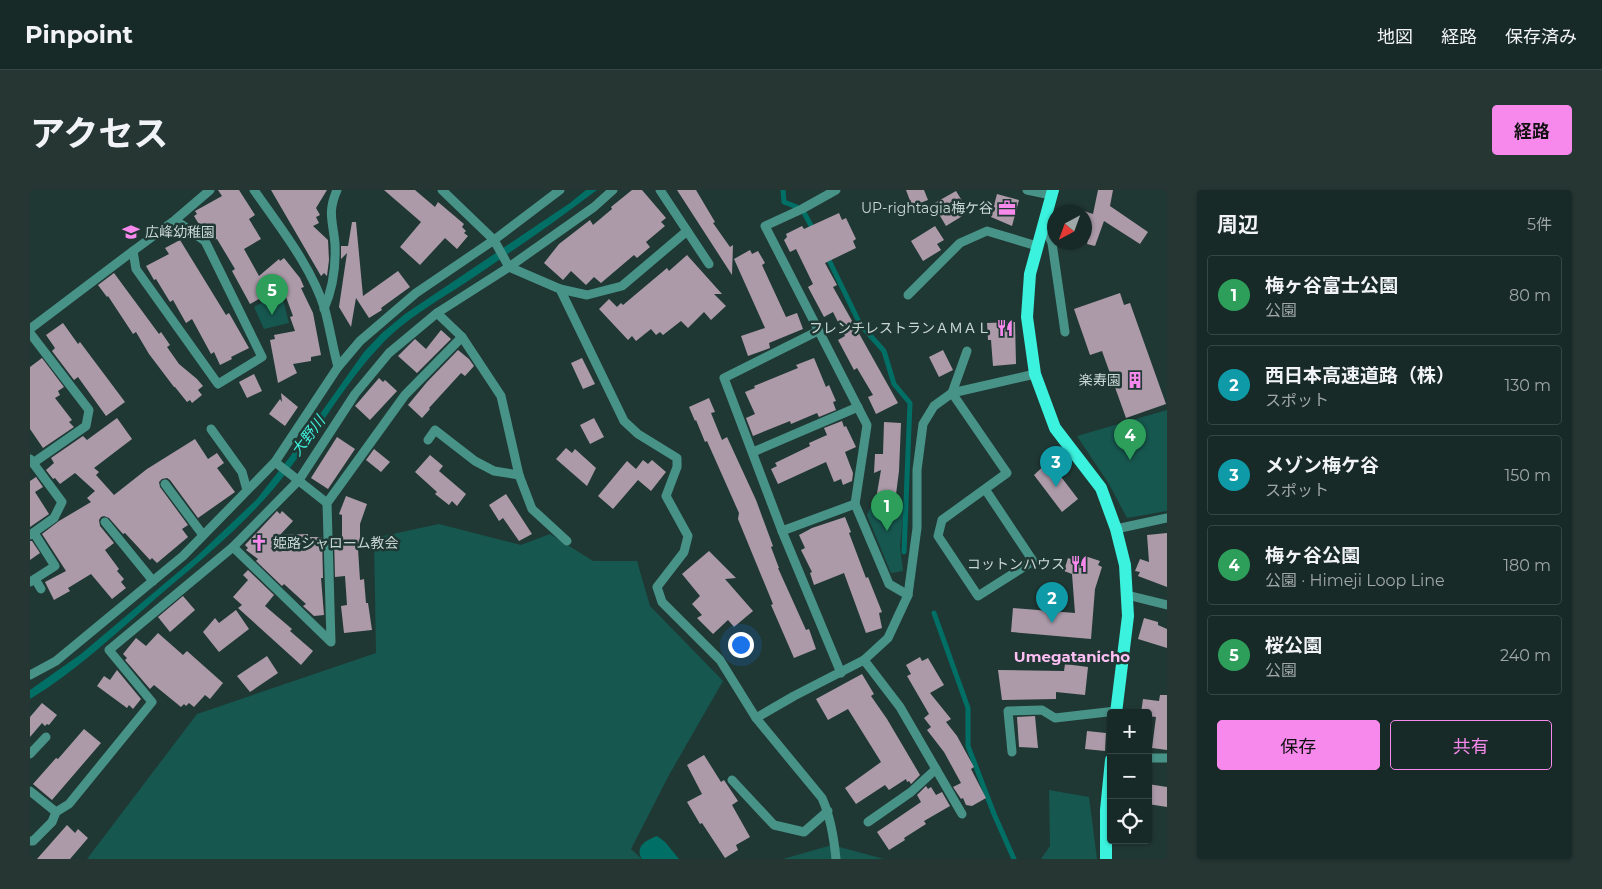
<!DOCTYPE html>
<html lang="ja">
<meta charset="utf-8">
<style>
body{margin:0;font-family:Montserrat,"Noto Sans JP",sans-serif;background:#253633;color:#f1f3f6}
.controls{position:absolute;right:15px;bottom:15px;display:grid;overflow:hidden;border-radius:5px;box-shadow:0 1px 4px #0004}
.controls button{width:45px;height:45px;display:grid;place-items:center;padding:0;border:0;border-bottom:1px solid #364644;background:#182a27;color:#f1f3f6;font:25px sans-serif}
.compass{position:absolute;left:1017px;top:15px;width:45px;height:45px;border-radius:50%;background:#182a27;box-shadow:0 1px 4px #0004;rotate:221deg}
.you{position:absolute;left:710px;top:454px;width:18px;height:18px;margin:-12px;border:4px solid #fff;border-radius:50%;background:#1a73e8;box-shadow:0 0 0 8px #1a73e833}
.badge{display:grid;place-items:center;width:32px;height:32px;border-radius:50%;background:#f788ec;color:#fff;font-size:16px;font-weight:700}
.pin{position:absolute;translate:-50% -41px;filter:drop-shadow(0 1px 2px #0008)}
.pin::after{content:'';position:absolute;top:26px;width:18px;height:15px;background:inherit;clip-path:polygon(0 0,100% 0,50% 100%)}
.list{margin:0;padding:0;list-style:none}
h2{display:flex;justify-content:space-between;align-items:center;height:65px;margin:0;padding:0 20px;font-size:21px}
h2 small{font-size:16px;font-weight:400;color:#9fa7a7}
.list li{display:grid;grid-template-columns:32px 1fr auto;gap:15px;align-items:center;box-sizing:border-box;height:80px;margin:0 10px 10px;padding:0 10px;border:1px solid #364644;border-radius:5px}
.list b{display:block;font-size:19px;white-space:nowrap}
.list p{margin:0;font-size:16px;white-space:nowrap;color:#9fa7a7}
.list em{font-size:16px;font-style:normal;color:#9fa7a7}
.actions{display:flex;gap:10px;padding:15px 20px}
.actions a{flex:1;padding:11px 0;border:1px solid #f788ec;border-radius:5px;text-align:center;font-size:18px;color:#f788ec}
.actions .main{background:#f788ec;color:#111}
.icon{flex:none;width:28px;height:28px;fill:none;stroke:currentColor;stroke-width:2;stroke-linecap:round;stroke-linejoin:round}
.map{position:relative;flex:none;width:1137px;height:669px;overflow:hidden;border-radius:5px}
header{display:flex;align-items:center;gap:30px;box-sizing:border-box;height:70px;padding:0 25px;background:#182a27;border-bottom:1px solid #364644}
header strong{font-size:24px}
nav{display:flex;gap:28px;margin-inline-start:auto;font-size:18px}
.intro{display:flex;align-items:center;justify-content:space-between;box-sizing:border-box;height:120px;padding:0 30px}
h1{margin:0;font-size:35px}
.button{padding:12px 22px;border-radius:5px;background:#f788ec;color:#111;font-size:18px;font-weight:700}
main{display:flex;gap:30px;padding:0 30px}
aside{flex:1;background:#182a27;border-radius:5px;box-shadow:0 1px 4px #0004}
.map>svg:first-child{display:block}
</style>
<header>
<strong>Pinpoint</strong>
<nav><a>地図</a><a>経路</a><a>保存済み</a></nav>
</header>
<div class="intro"><h1>アクセス</h1><a class="button">経路</a></div>
<main>
<div class="map">
<svg width="1137" height="669" viewBox="0 0 1137 669">
<rect width="100%" height="100%" fill="#203834"/>
<g fill="#16574f">
<polygon points="251,102 259,133 234,139 224,117"/>
<polygon points="1137,220 1137,321 1097,328 1079,294 1047,246"/>
<polygon points="841,316 874,316 870,357 873,381 861,383 837,325"/>
<polygon points="409,334 491,355 520,344 563,371 607,371 620,416 693,491 639,585 601,659 612,669 57,669 167,524 346,463 344,348"/>
<polygon points="1019,600 1059,607 1067,669 1011,669 1020,656"/>
<polygon points="802,655 854,669 753,669"/>
</g>
<g fill="#007066">
<path d="M556 0H567C526 31 484 60 441 89 411 109 376 128 351 155 310 198 283 252 245 297 209 340 166 374 124 410 84 445 45 482 0 509V500L51 464 166 367 227 309 259 268 334 162 352 143 375 124 540 13Z"/>
<path d="M627 646 635 652 649 669H612C604 656 617 650 627 646Z"/>
</g>
<g fill="none" stroke-linecap="round" stroke-linejoin="round">
<g stroke="#007066" stroke-width="5">
<polyline points="753,0 754,12 772,19 784,41"/>
<polyline points="797,66 830,134 854,161 864,194 880,213 874,362"/>
<polyline points="904,423 938,518 938,556 964,624 984,669"/>
</g>
</g>
<g fill="#ac9aa9">
<polygon points="188,0 209,0 225,25 219,29 231,49 214,59 229,86 249,69 250,71 254,68 270,88 274,97 271,98 283,123 291,165 281,167 281,171 263,174 267,183 248,193 240,150 245,149 244,145 265,141 260,127 263,126 252,96 220,114 202,81 205,79 187,49 184,50 175,33 170,36 164,26 167,24 165,21 192,6"/>
<polygon points="241,0 297,0 286,18 290,25 286,27 289,33 283,36 298,50 299,70 297,86 294,83 291,86"/>
<polygon points="354,0 385,0 405,17 408,12 434,34 432,37 436,41 434,43 438,46 427,59 415,48 390,75 370,57 391,32"/>
<polygon points="602,0 612,0 636,28 631,32 635,36 616,52 620,57 607,68 604,65 571,93 564,87 556,95 541,81 533,90 514,73 529,54 560,30 563,35 582,19 581,17"/>
<polygon points="647,0 666,0 685,32 683,33 700,57 703,55 702,85"/>
<polygon points="876,0 894,0 898,10 882,16"/>
<polygon points="1068,0 1083,0 1080,16 1118,42 1110,54 1074,31 1065,56 1057,54 1061,37 1054,34 1054,21 1063,24"/>
<polygon points="926,1 934,14 929,16 934,25 916,36 903,14"/>
<polygon points="967,4 989,10 982,36 961,27"/>
<polygon points="809,23 812,30 816,28 826,49 823,51 826,58 795,73 807,95 803,97 868,213 846,224 838,207 843,205 827,178 824,180 808,150 815,146 803,122 794,127 778,97 783,94 766,59 760,62 754,50 757,47 756,44 772,36 774,39"/>
<polygon points="322,32 326,32 333,106 368,81 380,97 351,118 352,120 339,128 326,108 321,137 309,117 317,63 311,69 311,56 318,56"/>
<polygon points="905,36 914,50 907,54 911,60 893,71 881,51"/>
<polygon points="150,50 196,125 199,123 219,158 201,167 202,169 190,175 184,162 181,164 162,129 156,133 143,110 140,112 126,89 124,90 116,76 139,64 135,58"/>
<polygon points="720,60 722,64 728,61 735,73 732,75 756,127 767,123 773,139 739,153 740,158 718,166 711,146 735,138 704,69"/>
<polygon points="657,65 692,104 684,104 696,116 681,130 674,122 658,138 651,131 633,145 630,142 626,145 621,139 606,151 602,146 598,150 569,119 579,109 587,117 591,113 593,115 637,78 639,81"/>
<polygon points="84,83 129,144 131,142 140,155 137,157 149,174 167,189 173,196 168,200 172,205 162,213 160,210 157,212 145,197 144,197 119,164 106,142 103,144 78,106 77,107 68,95"/>
<polygon points="1090,103 1094,115 1100,113 1136,214 1096,228 1072,161 1060,165 1044,119"/>
<polygon points="985,132 986,174 963,176 961,150 958,150 957,133"/>
<polygon points="33,133 48,154 50,152 95,212 76,226 48,187 44,190 22,161 25,158 16,145"/>
<polygon points="411,140 421,149 387,183 368,166 385,149 396,159"/>
<polygon points="428,160 439,169 444,176 435,186 431,183 399,218 400,219 392,228 378,215 397,192"/>
<polygon points="913,160 923,180 909,187 899,167"/>
<polygon points="12,168 34,197 28,201 30,205 25,208 42,230 39,232 44,237 13,258 0,239 0,177"/>
<polygon points="552,168 565,194 553,199 541,173"/>
<polygon points="784,168 796,197 799,195 806,211 803,212 806,220 789,227 787,223 761,234 760,231 723,246 716,228 725,224 715,202 725,198 724,196 768,178 766,175"/>
<polygon points="224,184 232,201 217,208 209,192"/>
<polygon points="349,188 353,192 355,190 367,201 340,230 325,216"/>
<polygon points="251,203 268,217 255,236 239,224 250,209 252,212"/>
<polygon points="679,208 685,222 681,223 692,250 697,247 726,310 743,356 741,357 749,378 748,378 776,440 779,439 786,459 764,468 741,415 743,414 708,329 709,323 677,251 675,252 666,230 665,231 659,217"/>
<polygon points="87,228 102,249 64,278 69,282 66,285 84,305 117,279 165,249 178,269 187,263 194,273 187,278 205,302 168,328 140,290 137,288 132,289 129,292 130,297 158,335 152,339 158,347 127,373 122,368 120,370 95,343 93,344 79,328 74,326 71,327 69,330 70,336 84,353 75,360 89,379 87,381 94,389 91,392 96,398 82,409 61,384 38,398 40,401 24,410 15,392 36,381 12,344 29,331 61,312 57,308 65,301 45,283 30,294 25,288 23,289 16,280 24,273 21,268 53,246 57,250"/>
<polygon points="564,228 574,247 560,254 550,235"/>
<polygon points="812,231 814,237 816,236 826,257 815,262 823,283 822,291 813,295 811,289 804,292 796,272 748,294 741,279 747,276 745,273 780,256 779,253 797,245 794,238"/>
<polygon points="854,232 871,233 869,281 865,312 846,309 851,280 844,283 845,264 853,264"/>
<polygon points="307,247 325,259 298,299 281,288"/>
<polygon points="536,258 542,263 545,259 566,278 557,296 526,269"/>
<polygon points="344,259 360,272 351,282 336,270"/>
<polygon points="400,265 413,276 409,281 436,304 427,316 422,311 419,315 405,304 407,302 385,282"/>
<polygon points="613,270 618,274 622,270 636,282 621,301 608,290 583,319 568,306 597,271 606,279"/>
<polygon points="1019,271 1048,309 1032,322 1004,285"/>
<polygon points="6,287 13,297 5,302 19,324 0,337 0,291"/>
<polygon points="476,304 502,344 489,351 473,328 469,331 459,315"/>
<polygon points="316,306 337,314 330,334 330,359 328,359 330,390 334,389 336,413 338,413 342,440 314,443 311,416 317,415 315,386 305,387 304,347 312,346 312,325 309,324"/>
<polygon points="247,321 250,324 252,321 263,331 250,345 278,344 278,347 292,347 293,388 291,388 294,425 284,426 273,416 276,414 254,394 252,396 226,371 228,369 216,360 218,358 215,355"/>
<polygon points="815,327 821,342 819,343 836,388 838,387 852,422 849,423 852,438 836,443 814,383 784,395 780,383 782,382 771,360 775,358 769,345 782,338"/>
<polygon points="1137,343 1137,397 1108,386 1110,382 1105,381 1110,369 1119,372 1117,345"/>
<polygon points="0,351 2,351 10,363 0,370"/>
<polygon points="679,361 706,388 695,389 723,421 704,437 698,430 683,444 667,428 672,425 662,414 670,406 652,384"/>
<polygon points="1055,366 1070,371 1068,375 1072,377 1065,399 1061,449 981,442 983,418 1045,423 1042,384 1034,381 1038,368 1052,373"/>
<polygon points="218,380 244,405 235,416 262,439 260,441 283,461 271,475 208,418 212,415 203,407 218,390 213,385"/>
<polygon points="153,406 165,420 140,442 128,427"/>
<polygon points="206,420 219,439 189,462 173,442 185,428 189,433"/>
<polygon points="1114,428 1128,432 1128,435 1137,439 1137,458 1108,449"/>
<polygon points="128,443 153,465 157,461 193,493 180,509 175,505 164,517 159,513 156,516 154,514 151,517 124,495 120,499 95,470 97,468 93,464 106,448 116,456"/>
<polygon points="237,466 248,483 220,502 207,486"/>
<polygon points="890,467 892,471 898,468 914,495 900,503 921,529 916,532 927,546 944,577 941,579 956,608 942,616 936,615 933,608 931,609 923,597 931,593 914,562 897,540 901,537 894,528 899,524 877,486 881,484 876,475"/>
<polygon points="1035,474 1058,477 1055,505 1026,502 1026,509 972,510 968,480 1034,481"/>
<polygon points="87,480 111,509 103,519 99,515 97,518 67,496 74,486 80,490"/>
<polygon points="832,484 844,504 841,506 857,529 890,585 881,594 879,591 877,592 876,589 859,600 855,595 826,614 815,598 851,572 818,519 798,530 786,509"/>
<polygon points="1130,505 1137,505 1137,560 1122,558 1126,527 1118,526 1118,523 1111,523 1113,509 1129,511"/>
<polygon points="12,513 27,525 19,535 17,534 15,536 12,533 0,547 0,527"/>
<polygon points="1005,526 1008,558 989,557 987,527"/>
<polygon points="54,539 71,553 22,610 3,594 26,568 28,569"/>
<polygon points="1057,541 1076,543 1075,561 1055,559"/>
<polygon points="674,565 691,592 694,590 708,611 702,615 720,647 706,655 708,660 695,668 672,633 670,634 657,612 672,604 657,575"/>
<polygon points="1118,594 1137,597 1137,617 1118,614"/>
<polygon points="896,596 898,599 901,597 906,605 912,602 920,616 894,631 896,634 874,648 875,650 859,660 847,642 891,612 887,605"/>
<polygon points="37,635 45,643 48,639 58,648 40,669 7,669"/>
</g>
<g fill="none" stroke-linecap="round" stroke-linejoin="round">
<g stroke="#489388" stroke-width="9">
<path d="M224 0C249 36 282 77 295 120 300 139 303 158 308 177"/>
<path d="M412 0 464 50 479 77 530 99 594 231 608 244 647 268V277L636 306 658 346 654 362 627 397 632 412 690 470 726 528 792 608C801 628 804 648 806 669"/>
<polyline points="630,0 679,74"/>
<polyline points="806,0 772,19 735,36 837,235 825,314 859,394 878,405"/>
<polyline points="997,0 1021,5"/>
<polyline points="145,30 175,51 232,167 188,194 106,79 103,61 145,30 180,0"/>
<polyline points="1013,33 1022,53 1035,142"/>
<polyline points="530,99 557,105 592,96 657,41"/>
<polyline points="878,105 930,53 957,41 1007,56"/>
<path d="M294 119C303 98 306 76 305 54 303 31 297 23 307 0"/>
<polyline points="407,123 432,147 471,206 489,285 502,319 537,351"/>
<polyline points="0,139 103,61"/>
<polyline points="788,141 694,188 752,341 811,483"/>
<polyline points="0,143 59,220 56,236 3,273"/>
<polyline points="937,161 922,203 977,283 912,330 908,346 948,406 1003,371 955,299"/>
<polyline points="181,239 212,282 217,300"/>
<polyline points="398,250 405,240 445,271 464,281 489,285"/>
<polyline points="723,262 828,217"/>
<polyline points="245,272 297,313"/>
<polyline points="135,294 173,345"/>
<polyline points="75,332 123,391"/>
<polyline points="1086,339 1137,328"/>
<polyline points="752,341 825,314"/>
<polyline points="0,345 24,328 32,312 0,269"/>
<polyline points="203,357 301,452 297,313 375,205 432,147"/>
<polyline points="5,389 11,399"/>
<polyline points="0,392 25,376 4,343"/>
<polyline points="1097,405 1137,415"/>
<polyline points="834,470 870,517 932,624"/>
<polyline points="0,485 26,471 153,366 245,272 308,177 330,151 386,103 464,50 530,0"/>
<polyline points="726,528 764,506 834,470 858,448 878,405 887,338 887,280 893,234 904,216 922,203 1005,184"/>
<polyline points="982,562 978,521 1012,520 1025,528 1086,521"/>
<polyline points="0,564 16,547"/>
<polyline points="1118,568 1137,568"/>
<polyline points="702,590 744,635 774,642 798,621"/>
<polyline points="0,601 26,622"/>
<polyline points="838,632 881,602 906,579"/>
<polyline points="0,651 3,651 22,632 26,622 39,614 122,512 79,460 203,357 269,290 325,204 359,163 407,123 479,77 564,17 583,0"/>
</g>
<g stroke="#3af2de" stroke-width="12">
<polyline points="1023,0 1000,84 997,127 1005,184 1025,238 1071,298 1086,339 1095,375 1098,426 1086,523"/>
<polyline points="1076,669 1076,620 1081,570"/>
</g>
</g>
<defs>
<g id="office-bare" transform="scale(1.35)"><path d="M-6-3h4V-5.5h4V-3h4V5H-6ZM-1-4.5V-3h2v-1.5ZM-6 0V1H6V0Z" fill="#f788ec" stroke="#203834" stroke-width="2.5" paint-order="stroke"/></g>
<g id="school-bare" transform="scale(1.35)"><path d="M0-5L7-2L0 1L-7-2ZM-4 1L0 2.5L4 1V4Q0 6-4 4Z" fill="#f788ec" stroke="#203834" stroke-width="2.5" paint-order="stroke"/></g>
<g id="restaurant-bare" transform="scale(1.35)"><path d="M-5-6h1v4h1v-4h1v4h1v-4h1v5L-1.5 .5V6h-2V.5L-5-1ZM5-6V6H3V1.5H1.5Q1.5-4 5-6Z" fill="#f788ec" stroke="#203834" stroke-width="2.5" paint-order="stroke"/></g>
<g id="building-bare" transform="scale(1.35)"><path d="M-4-6H4V6H1V3H-1V6H-4ZM-2.5-4.3h1.7v1.8h-1.7ZM.8-4.3h1.7v1.8H.8ZM-2.5-1h1.7V.8h-1.7ZM.8-1h1.7V.8H.8Z" fill="#f788ec" stroke="#203834" stroke-width="2.5" paint-order="stroke"/></g>
<g id="church-bare" transform="scale(1.35)"><path d="M-1.2-6h2.4v3.5h3.3v2.4h-3.3V6h-2.4V-.1h-3.3v-2.4h3.3Z" fill="#f788ec" stroke="#203834" stroke-width="2.5" paint-order="stroke"/></g>
</defs>
<g fill-rule="evenodd">
<use href="#office-bare" x="977" y="18"/>
<use href="#school-bare" x="101" y="42"/>
<use href="#restaurant-bare" x="975" y="138"/>
<use href="#building-bare" x="1105" y="190"/>
<use href="#church-bare" x="229" y="353"/>
<use href="#restaurant-bare" x="1049" y="374"/>
</g>
<g text-anchor="middle" stroke-width="5" stroke-linejoin="round" paint-order="stroke">
<g font-size="14" fill="#c9d7d4" stroke="#203834" text-anchor="end">
<text x="963" y="23">UP-rightagia梅ケ谷</text>
<text x="115" y="47" text-anchor="start">広峰幼稚園</text>
<text x="961" y="143">フレンチレストランＡＭＡＬ</text>
<text x="1091" y="195">楽寿園</text>
<text x="243" y="358" text-anchor="start">姫路シャローム教会</text>
<text x="1035" y="379">コットンハウス</text>
</g>
<g font-size="15" font-style="italic" fill="#3fedda" stroke="#203834">
<text transform="translate(278 246) rotate(-53)" y="5">大野川</text>
</g>
<g font-size="15" font-weight="bold" fill="#febff5" stroke="#203834">
<text x="1042" y="472">Umegatanicho</text>
</g>
</g>
</svg>
<div class="controls">
<button>+</button>
<button>−</button>
<button><svg class="icon" aria-label="locate" viewBox="0 0 24 24"><circle cx="12" cy="12" r="6"/><path d="M12 2v4M12 18v4M2 12h4M18 12h4"/></svg></button>
</div>
<svg class="compass" viewBox="-18 -18 36 36"><path d="M0-13l5 13h-10z" fill="#e53935"/><path d="M0 13l5-13h-10z" fill="#9fa7a7"/></svg>
<div class="you"></div>
<div class="pin badge" style="left:857px;top:341px;background:#2e9e5b">1</div>
<div class="pin badge" style="left:1022px;top:433px;background:#0f9aa8">2</div>
<div class="pin badge" style="left:1026px;top:297px;background:#0f9aa8">3</div>
<div class="pin badge" style="left:1100px;top:270px;background:#2e9e5b">4</div>
<div class="pin badge" style="left:242px;top:125px;background:#2e9e5b">5</div>
</div>
<aside>
<h2>周辺<small>5件</small></h2>
<ul class="list">
<li><span class="badge" style="background:#2e9e5b">1</span><div><b>梅ヶ谷富士公園</b><p>公園</p></div><em>80 m</em></li>
<li><span class="badge" style="background:#0f9aa8">2</span><div><b>西日本高速道路（株）</b><p>スポット</p></div><em>130 m</em></li>
<li><span class="badge" style="background:#0f9aa8">3</span><div><b>メゾン梅ケ谷</b><p>スポット</p></div><em>150 m</em></li>
<li><span class="badge" style="background:#2e9e5b">4</span><div><b>梅ヶ谷公園</b><p>公園 · Himeji Loop Line</p></div><em>180 m</em></li>
<li><span class="badge" style="background:#2e9e5b">5</span><div><b>桜公園</b><p>公園</p></div><em>240 m</em></li>
</ul>
<div class="actions"><a class="main">保存</a><a>共有</a></div>
</aside>
</main>
